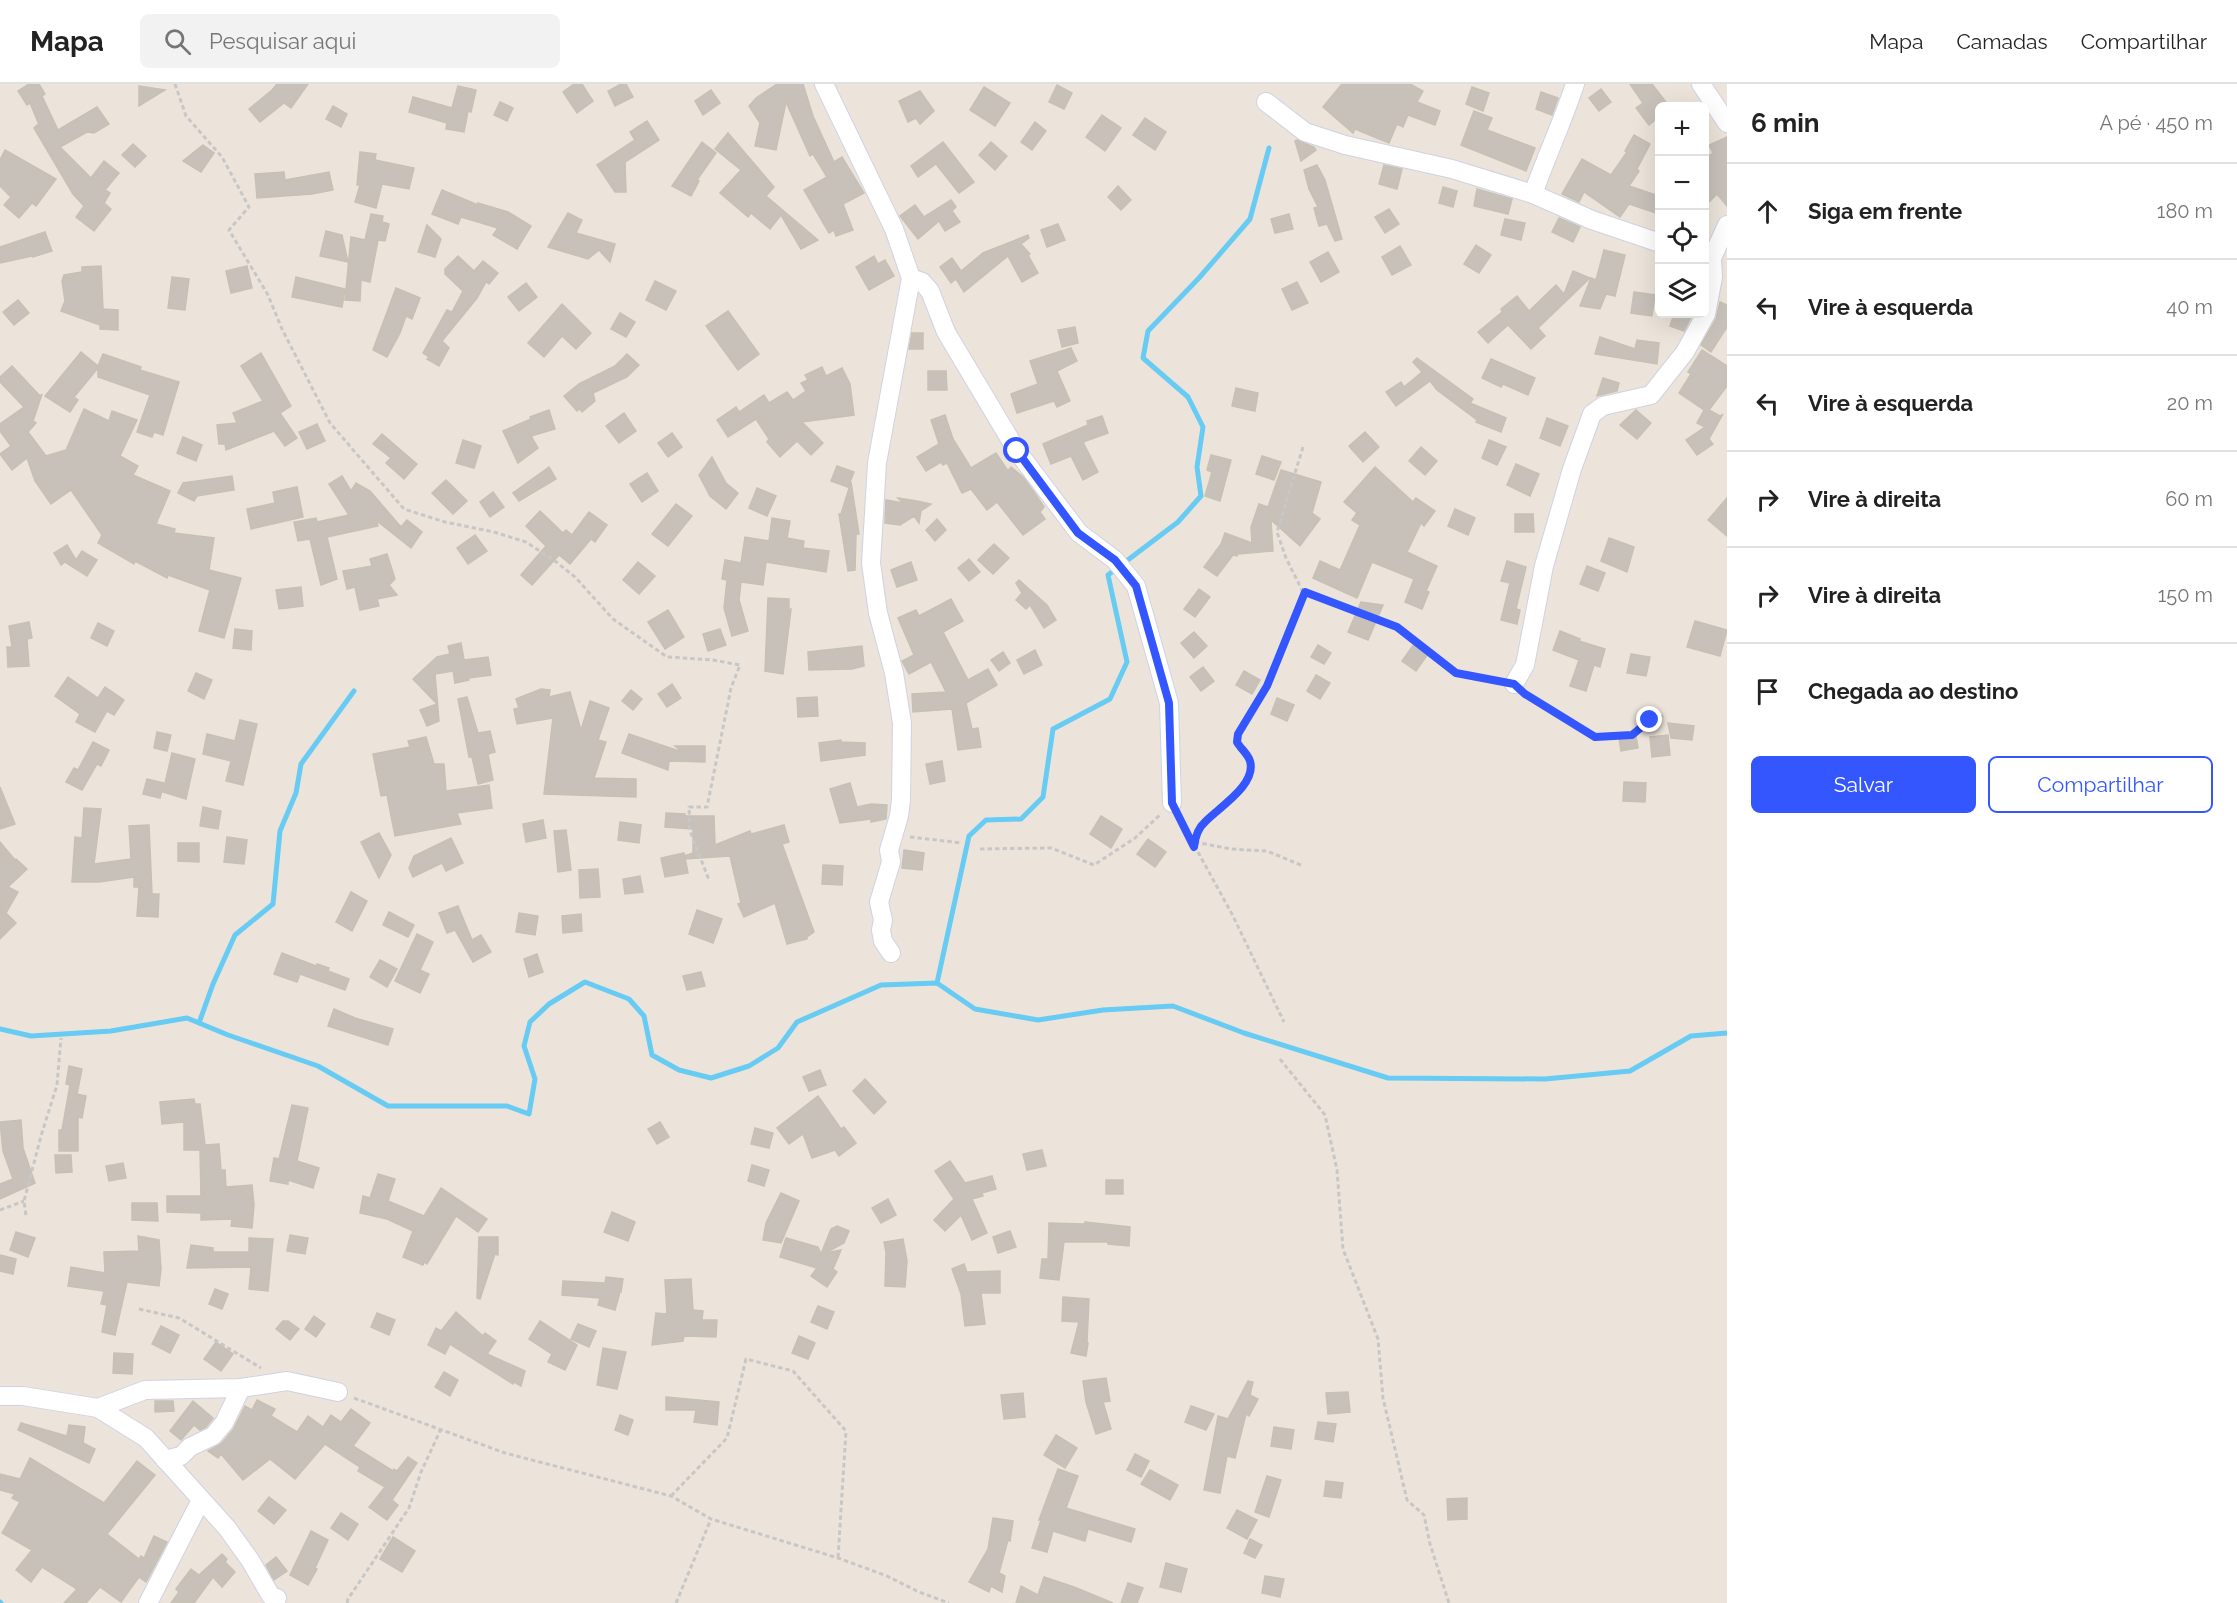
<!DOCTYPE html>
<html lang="pt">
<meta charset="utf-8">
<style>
body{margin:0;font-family:Raleway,sans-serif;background:#f2f2f2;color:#222}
.controls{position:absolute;right:18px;top:18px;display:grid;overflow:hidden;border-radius:9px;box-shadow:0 6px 24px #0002}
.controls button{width:54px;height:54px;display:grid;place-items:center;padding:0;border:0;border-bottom:2px solid #e0e0e0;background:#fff;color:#222;font:30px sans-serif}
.stop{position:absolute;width:18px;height:18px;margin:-14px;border:4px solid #3356ff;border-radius:50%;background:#fff}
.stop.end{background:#3356ff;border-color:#fff;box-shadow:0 2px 6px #0008}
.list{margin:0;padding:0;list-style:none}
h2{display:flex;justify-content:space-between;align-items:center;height:78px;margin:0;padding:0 24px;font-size:26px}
h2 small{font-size:20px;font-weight:400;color:#767676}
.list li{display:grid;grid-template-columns:39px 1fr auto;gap:18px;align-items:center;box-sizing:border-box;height:96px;padding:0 24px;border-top:2px solid #e0e0e0}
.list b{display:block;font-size:22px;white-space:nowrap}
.list em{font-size:20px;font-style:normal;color:#767676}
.actions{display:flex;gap:12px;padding:18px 24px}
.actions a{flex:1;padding:14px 0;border:2px solid #3356ff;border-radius:9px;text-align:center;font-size:21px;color:#3356ff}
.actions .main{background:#3356ff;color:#fff}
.icon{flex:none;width:33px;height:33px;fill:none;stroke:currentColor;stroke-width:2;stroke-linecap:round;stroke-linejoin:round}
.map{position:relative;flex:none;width:1727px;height:1519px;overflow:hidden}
header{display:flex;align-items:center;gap:36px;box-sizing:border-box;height:84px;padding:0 30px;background:#fff;border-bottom:2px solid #e0e0e0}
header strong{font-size:28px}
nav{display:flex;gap:33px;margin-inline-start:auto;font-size:21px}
.search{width:420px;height:54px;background:#f2f2f2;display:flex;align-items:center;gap:15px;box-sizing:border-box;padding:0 21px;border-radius:9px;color:#767676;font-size:22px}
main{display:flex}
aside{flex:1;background:#fff}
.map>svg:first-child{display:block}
</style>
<header>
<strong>Mapa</strong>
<div class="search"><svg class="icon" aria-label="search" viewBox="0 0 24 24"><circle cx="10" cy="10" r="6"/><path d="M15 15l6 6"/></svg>Pesquisar aqui</div>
<nav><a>Mapa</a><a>Camadas</a><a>Compartilhar</a></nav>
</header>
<main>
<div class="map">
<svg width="1727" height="1519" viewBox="0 0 1727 1519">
<rect width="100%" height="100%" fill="#ece4da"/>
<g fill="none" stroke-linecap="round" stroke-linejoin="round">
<g stroke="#68cbf3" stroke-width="5">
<polyline points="937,899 969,752 986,736 1021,735 1043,713 1053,645 1110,615 1127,578 1108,491 1178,438 1201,412 1197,383 1203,343 1188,313 1143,274 1148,247 1199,194 1250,135 1269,64"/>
<polyline points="199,939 213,900 235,851 273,820 280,747 296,709 301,680 354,607"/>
<polyline points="0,945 31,952 111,947 187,934 228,951 318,982 388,1022 507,1022 529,1030 535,995 524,962 530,938 549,920 585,898 629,915 644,932 652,971 679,986 711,994 749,982 778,964 797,938 881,901 937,899 975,925 1038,936 1103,926 1173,922 1244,949 1388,994 1545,995 1630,987 1691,952 1727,949"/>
<polyline points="0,1518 1,1519"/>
</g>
</g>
<g fill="#c7c1ba" stroke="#c7c0b3" stroke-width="1.5">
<polygon points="29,0 39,0 45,10 42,12 58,46 97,23 109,40 94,49 87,48 60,63 91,94 104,77 119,89 105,106 110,109 104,119 111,125 94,147 76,133 84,122 73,110 34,44 37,41 40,43 30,19 27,21 18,7"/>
<polygon points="277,0 308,0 291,24 284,19 260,38 249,25 272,6"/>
<polygon points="574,0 582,0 593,17 577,29 563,8"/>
<polygon points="621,0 626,0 633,13 615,22 608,7"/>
<polygon points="777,0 803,0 813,32 834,78 842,73 864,109 843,120 853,146 836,152 834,146 829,149 804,106 827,93 813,70 810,72 786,18 776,66 755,62 760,39 749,22 756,14"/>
<polygon points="1342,0 1410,0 1423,7 1417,18 1440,27 1435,41 1408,31 1403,43 1397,40 1389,59 1355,45 1353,49 1323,23"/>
<polygon points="1630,0 1652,0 1669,22 1659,22 1659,33 1649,41 1636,24 1643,19"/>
<polygon points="1057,1 1072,9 1064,25 1049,18"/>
<polygon points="139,2 165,6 139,22"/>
<polygon points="458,2 476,6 471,28 468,27 464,48 446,45 447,39 409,28 413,13 452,24"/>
<polygon points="984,3 1010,19 995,42 970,26"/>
<polygon points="1472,3 1489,9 1483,27 1466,20"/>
<polygon points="1601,5 1611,18 1599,27 1589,14"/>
<polygon points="711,6 720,19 703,31 695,17"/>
<polygon points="920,7 934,27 920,40 916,34 908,38 899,17"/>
<polygon points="1541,8 1558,14 1552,31 1536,25"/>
<polygon points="500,18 513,24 507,37 494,31"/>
<polygon points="333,22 347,30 341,43 326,35"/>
<polygon points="1474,27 1492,34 1487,46 1535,64 1526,87 1461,61"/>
<polygon points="1102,31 1121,44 1105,67 1086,53"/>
<polygon points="1145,34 1166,48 1155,66 1133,51"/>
<polygon points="647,37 659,56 625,78 626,108 615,108 597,81 635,56 630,48"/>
<polygon points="1035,38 1046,47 1032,66 1021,58"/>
<polygon points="728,49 774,103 766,112 818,156 801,165 781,131 770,145 751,129 748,133 720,109 741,86 715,65"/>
<polygon points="1634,51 1650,60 1637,85 1639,87 1629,102 1659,112 1659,130 1629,120 1620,133 1584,108 1579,118 1562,110 1582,75 1611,91 1627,68 1625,67"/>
<polygon points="1727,53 1727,122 1717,110 1704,123 1704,75 1713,69 1709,61"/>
<polygon points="1297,56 1314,63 1316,66 1301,77 1295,57"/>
<polygon points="702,58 716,69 697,96 699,97 691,112 672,102"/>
<polygon points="943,58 974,98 959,109 936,80 918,93 911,82"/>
<polygon points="991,58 1007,72 995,86 979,71"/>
<polygon points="133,60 146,72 135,83 122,71"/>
<polygon points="203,61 214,69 201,88 183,77"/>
<polygon points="5,66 56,95 36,122 32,119 19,134 4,121 11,113 0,102 0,76"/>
<polygon points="360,68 376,70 375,76 414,84 409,105 382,100 376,124 355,118 360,101 357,101"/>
<polygon points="1317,81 1325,96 1342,155 1335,157 1327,140 1319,142 1314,124 1318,123 1309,105 1304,86"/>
<polygon points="1384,81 1402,85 1397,105 1379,100"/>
<polygon points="284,88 285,96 329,88 333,106 312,110 257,114 255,90"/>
<polygon points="1118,102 1131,116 1121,126 1108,113"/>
<polygon points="1443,103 1457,107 1453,123 1439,119"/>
<polygon points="1477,105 1512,115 1508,130 1474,122"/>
<polygon points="442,106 478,121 478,119 508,128 531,142 517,165 493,151 498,144 461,133 458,140 432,130"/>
<polygon points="951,116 956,123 952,127 960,138 945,147 939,137 918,155 900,132 915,121 924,133"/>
<polygon points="1389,125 1399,140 1385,149 1375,133"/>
<polygon points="568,129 582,136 576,149 615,160 610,178 599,166 588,175 548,163"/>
<polygon points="371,130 383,132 382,138 389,140 385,157 378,156 370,198 361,196 360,217 345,216 351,153 365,156"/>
<polygon points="1289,130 1293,145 1275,149 1271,135"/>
<polygon points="1559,134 1580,143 1573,158 1552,148"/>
<polygon points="1505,135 1525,139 1521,156 1501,151"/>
<polygon points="1058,140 1065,156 1047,163 1041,146"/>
<polygon points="427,141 441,155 435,173 418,168"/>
<polygon points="326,147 342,151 348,178 320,172"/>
<polygon points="45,148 52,167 33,173 32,172 0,179 0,163"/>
<polygon points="1028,151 1029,154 1021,160 1030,170 1028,171 1038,189 1022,198 1008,172 964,208 956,195 951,199 940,183 952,174 961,187 983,169"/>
<polygon points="1476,161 1491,171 1479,189 1464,180"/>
<polygon points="1400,162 1411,181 1392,191 1382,173"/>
<polygon points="1604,166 1625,171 1615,212 1606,210 1600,225 1580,222 1591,194 1596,196"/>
<polygon points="1328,168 1339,188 1321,198 1310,178"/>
<polygon points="458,172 474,187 483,177 498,189 489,200 486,198 477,214 442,257 449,264 439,282 427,275 429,273 423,269 447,226 452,228 463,207 445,190 445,185"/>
<polygon points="874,172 878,180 885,176 894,192 869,206 856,183"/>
<polygon points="101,182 103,225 118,226 118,246 100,245 100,241 61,227 65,217 62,197 64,191 82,188 82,183"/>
<polygon points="247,182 252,204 231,209 226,187"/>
<polygon points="1573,187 1590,194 1538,244 1545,252 1531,265 1508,241 1488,259 1478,248 1502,228 1501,225 1517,212 1529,227 1556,201 1564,210"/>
<polygon points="172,193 189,195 185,226 168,224"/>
<polygon points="296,193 345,205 342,223 292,213"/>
<polygon points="655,197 676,207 666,226 646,216"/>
<polygon points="1297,198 1308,219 1292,226 1282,205"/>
<polygon points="526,199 537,213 519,227 508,213"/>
<polygon points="396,204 420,214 412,235 406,232 400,249 387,273 373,266"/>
<polygon points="1634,208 1655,211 1652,232 1631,229"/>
<polygon points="18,216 29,229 14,241 3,228"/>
<polygon points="1720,218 1727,221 1727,243 1711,268 1701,261 1716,235"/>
<polygon points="562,220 591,249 576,265 562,252 544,273 528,259"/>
<polygon points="728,227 759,270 738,286 706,242"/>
<polygon points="620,229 635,238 626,253 611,245"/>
<polygon points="1674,230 1692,231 1684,247 1670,242"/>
<polygon points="1075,243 1078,259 1062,263 1058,246"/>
<polygon points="912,249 923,249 923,265 909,265"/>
<polygon points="1600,253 1635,265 1637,256 1659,259 1657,280 1595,270"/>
<polygon points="1071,264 1077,277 1057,287 1070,317 1057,323 1054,317 1017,329 1011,310 1038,300 1030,277"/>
<polygon points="1702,266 1727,282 1727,302 1709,326 1720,332 1723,330 1709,355 1713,360 1697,371 1686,356 1705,343 1697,339 1704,326 1679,309 1691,290 1688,288"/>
<polygon points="81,268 98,282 103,270 141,283 140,286 179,298 163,351 154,348 152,353 137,348 150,311 98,293 98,284 74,313 78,316 70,328 45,312"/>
<polygon points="261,269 291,322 280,329 297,354 285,362 274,347 226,366 225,360 219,360 217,341 237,339 233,329 263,317 241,282"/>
<polygon points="627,270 639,281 627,293 593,309 595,317 582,328 580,325 577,327 564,312 579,300 615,282"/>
<polygon points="1417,274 1473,315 1470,319 1506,334 1501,348 1476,338 1477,336 1437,306 1430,297 1396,322 1386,308 1401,298 1404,303 1422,288 1413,278"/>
<polygon points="1491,275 1535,294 1528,311 1503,300 1501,303 1482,294"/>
<polygon points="12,282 40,312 42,310 33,337 36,339 28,348 46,372 66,366 84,325 109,337 112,327 137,336 120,372 138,382 133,391 170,407 156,440 175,445 174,449 214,454 209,486 241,494 224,554 199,547 210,506 168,491 167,494 135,477 134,480 98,459 102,451 71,406 51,420 35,397 27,374 12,386 0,370 11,362 0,347 0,340 24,323 0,298 0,293"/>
<polygon points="822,283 826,292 842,284 850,300 854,331 802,338 823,359 811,371 797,357 780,373 767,358 769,355 756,335 728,353 717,336 736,323 739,328 764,311 769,319 787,308 793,316 806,307 801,299 808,296 805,291"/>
<polygon points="928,287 946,287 947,306 928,306"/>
<polygon points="1603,294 1619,299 1617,307 1597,312"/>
<polygon points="1236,304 1258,309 1255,327 1232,322"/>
<polygon points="549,326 555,345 531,352 538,364 518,379 503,347 531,335 530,333"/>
<polygon points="1636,326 1651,339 1637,355 1620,341"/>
<polygon points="624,329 636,347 619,359 606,342"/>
<polygon points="945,331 953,355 971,384 996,369 1008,387 1011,383 1023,393 1034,408 1044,423 1040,428 1045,435 1023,451 997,418 987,426 971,405 962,409 947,379 943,381 941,378 926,387 917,373 939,360 931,336"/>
<polygon points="1102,332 1108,349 1083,358 1098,388 1083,396 1071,372 1051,380 1043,360 1088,341 1087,337"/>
<polygon points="1547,334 1568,342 1560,362 1540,354"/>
<polygon points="317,340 325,357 307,365 299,348"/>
<polygon points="1365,348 1379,363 1363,378 1349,362"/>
<polygon points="672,349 682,363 668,373 658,359"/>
<polygon points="382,350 417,380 404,395 386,379 391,374 373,360"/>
<polygon points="183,353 202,361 196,377 177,369"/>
<polygon points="463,356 481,362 474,384 456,379"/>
<polygon points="1489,356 1506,363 1497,381 1482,374"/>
<polygon points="1421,363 1437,377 1425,391 1409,377"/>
<polygon points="1211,371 1231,376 1220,417 1205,412 1212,388 1207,386"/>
<polygon points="1262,372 1281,378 1274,396 1256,390"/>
<polygon points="712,373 726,399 738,409 726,425 710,412 699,391"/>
<polygon points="1516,380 1539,390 1530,412 1507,401"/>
<polygon points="837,382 854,388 848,403 831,397"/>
<polygon points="549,383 556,395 519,417 513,409"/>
<polygon points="1375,383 1413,418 1416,414 1435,427 1424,442 1421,439 1407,468 1437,482 1426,507 1429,508 1422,525 1405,518 1414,495 1372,478 1357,514 1313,494 1320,477 1340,486 1360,441 1352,436 1357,429 1344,418"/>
<polygon points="1281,386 1321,398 1312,429 1320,435 1300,462 1271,436 1273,467 1238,470 1237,472 1233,471 1217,492 1204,483 1221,460 1225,449 1252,459 1251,443 1259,420 1268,423"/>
<polygon points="647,389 658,407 642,418 630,400"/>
<polygon points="232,392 234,406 197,412 194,417 178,409 183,399"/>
<polygon points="342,392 351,407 356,399 370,407 401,443 407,436 422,448 411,464 377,437 378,442 327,453 337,495 321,501 310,455 298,457 294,438 316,434 317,438 349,431 329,400"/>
<polygon points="446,396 467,417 453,430 432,409"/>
<polygon points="851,398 859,450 856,450 855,486 848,487 839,430 841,430"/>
<polygon points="297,403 303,433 251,445 247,425 275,419 273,408"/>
<polygon points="757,404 776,412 767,432 749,424"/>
<polygon points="493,408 504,423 490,433 480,418"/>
<polygon points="898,414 917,417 931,420 921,427 919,439 914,432 900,441 885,439 886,416 903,419"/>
<polygon points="1727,414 1727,452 1708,436"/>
<polygon points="676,420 692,432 668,462 652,450"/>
<polygon points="1455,425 1475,434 1468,451 1448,442"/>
<polygon points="540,427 563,449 566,446 572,451 589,428 607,441 595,458 591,455 570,480 559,471 532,501 521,491 546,462 526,442"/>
<polygon points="1515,430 1533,430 1534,448 1515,448"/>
<polygon points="772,434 790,437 787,454 804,457 803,464 829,467 826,488 766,478 763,501 741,498 739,516 748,547 732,552 724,524 727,496 722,495 725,476 741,479 745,453 769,457"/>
<polygon points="937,435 946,446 935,457 926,446"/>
<polygon points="475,451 487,467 468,480 457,464"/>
<polygon points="1609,454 1634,463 1627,488 1601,477"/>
<polygon points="994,460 1009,474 993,490 978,476"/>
<polygon points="67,461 76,476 82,467 97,476 87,492 65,478 61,481 54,469"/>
<polygon points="387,470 395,495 389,501 397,511 377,515 379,522 360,526 355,503 347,505 343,487 372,482 370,475"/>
<polygon points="969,475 980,488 969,497 958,484"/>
<polygon points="1507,477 1526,483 1516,525 1520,526 1517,540 1501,536 1510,499 1501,497"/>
<polygon points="638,478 655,492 639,510 623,496"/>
<polygon points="911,478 917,496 897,503 891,486"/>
<polygon points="1587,482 1605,489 1598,507 1580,500"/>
<polygon points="1019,496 1047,521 1056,536 1044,544 1030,521 1026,525 1016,516 1022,509 1016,499"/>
<polygon points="301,503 303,522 279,525 276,506"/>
<polygon points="1199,505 1210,513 1195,533 1184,525"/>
<polygon points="768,514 789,515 789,526 791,525 783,590 765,587"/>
<polygon points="951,515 963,537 943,548 968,596 988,585 997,601 966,619 972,645 978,644 981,663 958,666 952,625 913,628 912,610 946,608 931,578 909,590 902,577 914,571 898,534 916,526 919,532"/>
<polygon points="1361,518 1383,521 1368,556 1348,548"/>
<polygon points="668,526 684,553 665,565 648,538"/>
<polygon points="1695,537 1727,546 1720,572 1687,563"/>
<polygon points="29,538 32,554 27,555 29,582 8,583 7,563 12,563 9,542"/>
<polygon points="98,539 114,547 107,562 91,554"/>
<polygon points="235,545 252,547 251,566 233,564"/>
<polygon points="720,545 726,561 708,567 703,550"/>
<polygon points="1560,547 1580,555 1579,557 1605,565 1600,583 1594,581 1586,607 1570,602 1579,576 1553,566"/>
<polygon points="1194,548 1207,562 1194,574 1181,559"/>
<polygon points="461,559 464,576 488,573 491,591 468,594 469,596 455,599 453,587 435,590 439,637 427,642 420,626 437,620 413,595 437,573 450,570 448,562"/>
<polygon points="1414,560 1428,570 1416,587 1402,577"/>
<polygon points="1318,561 1331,569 1324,580 1311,573"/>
<polygon points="862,562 864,582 852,585 809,586 808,568"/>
<polygon points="1035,566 1042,581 1024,590 1017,576"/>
<polygon points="1003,568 1010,579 999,587 991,576"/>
<polygon points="1631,570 1650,573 1646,592 1627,589"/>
<polygon points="1203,583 1214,597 1201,607 1190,593"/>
<polygon points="1244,587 1260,596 1252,610 1236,601"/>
<polygon points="196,589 212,596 204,615 188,607"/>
<polygon points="1316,591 1330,599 1320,615 1307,607"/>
<polygon points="68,593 98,614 105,603 124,616 114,631 107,627 95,648 76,638 80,630 55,612"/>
<polygon points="672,600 681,614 667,623 658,610"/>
<polygon points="541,605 550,606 549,613 570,608 581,646 590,617 609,624 598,656 606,658 594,694 636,695 636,713 544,710 553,634 517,640 514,625 519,624 516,615"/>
<polygon points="631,606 642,615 633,626 622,617"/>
<polygon points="467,613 478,649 490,647 495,668 488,670 493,696 478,700 472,673 469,673 458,615"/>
<polygon points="817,613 818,632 798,633 797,614"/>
<polygon points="1277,614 1294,621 1287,637 1271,630"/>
<polygon points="240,636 257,640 243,701 226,697 231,677 203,670 207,650 235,657"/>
<polygon points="1668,639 1694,642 1692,656 1671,654"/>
<polygon points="157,648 171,651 167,667 154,664"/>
<polygon points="629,650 682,668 675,662 705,662 705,678 669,677 668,686 622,669"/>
<polygon points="1668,651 1670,671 1652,673 1650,653"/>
<polygon points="1636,652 1638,664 1621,667 1619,654"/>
<polygon points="426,653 434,680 444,680 446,707 489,701 492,724 457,729 461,740 395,752 387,711 381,712 373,670 410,663 408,657"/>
<polygon points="841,656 841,658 865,659 865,671 821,677 819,659"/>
<polygon points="93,658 109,666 101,682 97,680 82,706 66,698 74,684 78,686"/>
<polygon points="172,669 195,675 186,715 163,708"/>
<polygon points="942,677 945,697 930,700 926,680"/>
<polygon points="147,695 164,699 160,714 143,710"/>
<polygon points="1624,698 1646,699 1645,718 1623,717"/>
<polygon points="850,699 857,723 871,720 887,721 886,735 871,738 871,735 840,739 830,705"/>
<polygon points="0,703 15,740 0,745"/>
<polygon points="203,723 221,727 218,745 200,742"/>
<polygon points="84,724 101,725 94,780 131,775 129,742 149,741 152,810 159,810 158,833 137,832 139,803 134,803 134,793 99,798 72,798 75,753 82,754"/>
<polygon points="666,729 685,730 685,732 714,732 715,761 750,747 751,750 784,741 789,758 782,760 814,848 807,853 807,855 787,860 775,819 744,833 738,820 741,819 730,772 685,775 684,772 693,769 693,745 665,743"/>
<polygon points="1101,732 1122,745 1111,764 1090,750"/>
<polygon points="543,736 546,754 526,758 523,740"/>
<polygon points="620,738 641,741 639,759 618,756"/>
<polygon points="566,746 571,786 558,788 554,747"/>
<polygon points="379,749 391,771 379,794 361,758"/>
<polygon points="227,753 247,756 244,780 224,778"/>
<polygon points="451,754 463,779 446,787 442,779 413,793 409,784 414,772"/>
<polygon points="1148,755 1166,768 1155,783 1137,770"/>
<polygon points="0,758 15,776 16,775 27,785 8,803 18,808 6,829 16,839 0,855"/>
<polygon points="178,759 199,759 199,778 178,777"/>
<polygon points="904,766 924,769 922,786 902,784"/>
<polygon points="684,769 688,789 665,793 661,774"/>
<polygon points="823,781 843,782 842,801 822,800"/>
<polygon points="598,785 600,813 580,814 579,786"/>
<polygon points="640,792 643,808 625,810 623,795"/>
<polygon points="351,808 367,817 352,847 336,838"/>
<polygon points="458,822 472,856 481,851 491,868 473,878 455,846 447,849 439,829"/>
<polygon points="697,826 722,835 713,859 689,850"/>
<polygon points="389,828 414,841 408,853 383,841"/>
<polygon points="519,829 538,832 535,851 516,848"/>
<polygon points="581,830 582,847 563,849 562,832"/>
<polygon points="417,850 433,858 420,886 429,890 420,909 395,897"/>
<polygon points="282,869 316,882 317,880 329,884 328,887 349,895 345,906 300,890 297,898 274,890"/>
<polygon points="537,870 543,888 529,893 524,875"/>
<polygon points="380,876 397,885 387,903 370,893"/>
<polygon points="701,888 705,902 687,906 683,892"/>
<polygon points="334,925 355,934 393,945 388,961 328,942"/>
<polygon points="69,982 82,985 77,1010 86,1012 82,1034 78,1033 78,1067 59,1067 59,1046 62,1046 70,1001 66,1000"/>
<polygon points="820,986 826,1001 809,1007 803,993"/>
<polygon points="865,995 886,1018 874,1030 853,1007"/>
<polygon points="818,1012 841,1045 844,1043 856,1059 839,1072 835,1066 812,1074 803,1050 789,1060 777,1044"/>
<polygon points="194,1015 195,1020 200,1020 205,1061 219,1060 221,1086 225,1086 226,1103 252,1101 254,1121 252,1144 231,1142 232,1135 201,1136 201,1129 167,1128 167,1112 201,1112 200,1066 184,1066 184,1038 162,1040 160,1018"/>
<polygon points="292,1021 308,1024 297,1077 319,1084 313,1104 288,1096 288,1100 270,1097 274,1074 279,1075"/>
<polygon points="21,1036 23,1064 35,1099 0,1115 0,1100 13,1095 3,1067 0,1038"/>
<polygon points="660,1038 669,1053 657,1060 648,1045"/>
<polygon points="755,1044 773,1049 769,1064 751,1060"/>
<polygon points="1042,1066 1046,1082 1027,1086 1023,1070"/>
<polygon points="55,1071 71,1071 72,1088 56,1089"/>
<polygon points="950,1077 965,1099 992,1092 996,1105 982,1109 983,1112 972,1115 987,1149 972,1156 961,1131 945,1147 934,1136 954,1115 935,1087"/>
<polygon points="123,1079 126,1094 109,1097 106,1082"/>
<polygon points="752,1081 769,1086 764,1102 748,1097"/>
<polygon points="378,1090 395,1095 388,1117 424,1132 441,1104 487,1135 478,1148 456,1132 427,1180 424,1178 423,1181 403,1173 413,1147 387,1135 360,1129 363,1112 370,1114"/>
<rect x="1106" y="1096" width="17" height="14"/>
<polygon points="781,1109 799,1117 781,1159 763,1156 766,1139"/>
<polygon points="888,1115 896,1131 881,1139 872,1124"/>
<polygon points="132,1119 157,1119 158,1137 132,1136"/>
<polygon points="612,1128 635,1138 628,1157 604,1148"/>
<polygon points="1085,1138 1130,1143 1129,1162 1108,1160 1108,1158 1064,1158 1059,1196 1040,1194 1042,1175 1048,1175 1049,1139 1085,1140"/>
<polygon points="837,1142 849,1147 844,1159 825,1169 841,1166 833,1185 837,1188 827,1203 811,1192 817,1184 780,1173 786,1154 818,1163 821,1170 831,1145"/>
<polygon points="1010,1147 1016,1163 998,1169 993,1153"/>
<polygon points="16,1148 35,1154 28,1173 10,1166"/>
<polygon points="290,1151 308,1154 305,1170 287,1167"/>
<polygon points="138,1152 159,1156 161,1185 159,1202 127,1198 115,1251 102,1248 107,1221 101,1220 104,1207 68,1202 71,1183 105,1189 104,1168 139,1167"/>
<polygon points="479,1153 498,1153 498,1171 495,1170 480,1215 477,1214"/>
<polygon points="249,1154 273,1155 268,1207 249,1205 251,1183 187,1184 191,1161 213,1164 213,1168 249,1168"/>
<polygon points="903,1155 907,1177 905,1203 885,1202 886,1168 884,1158"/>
<polygon points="0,1171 16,1175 13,1190 0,1187"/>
<polygon points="964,1180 967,1188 1000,1187 1000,1209 981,1209 985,1240 965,1242 961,1210 952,1185"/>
<polygon points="606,1193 623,1195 621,1208 620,1208 615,1226 598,1221 600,1214 562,1211 563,1197 605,1199"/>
<polygon points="691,1195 693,1226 703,1227 702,1236 717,1236 716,1253 684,1252 683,1257 652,1261 656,1229 667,1230 665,1196"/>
<polygon points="215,1205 228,1210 222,1225 209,1220"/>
<polygon points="1063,1213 1089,1215 1087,1258 1088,1259 1086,1272 1071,1269 1079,1238 1062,1237"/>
<polygon points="818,1222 834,1228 827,1245 811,1238"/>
<polygon points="456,1228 483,1252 485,1249 496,1257 487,1270 525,1287 521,1302 514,1298 513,1300 450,1260 445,1270 428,1261 436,1244 441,1247"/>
<polygon points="377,1229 395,1236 389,1251 371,1243"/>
<polygon points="314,1232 325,1240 316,1253 305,1245"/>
<polygon points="283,1237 288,1237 299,1245 290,1256 276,1245"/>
<polygon points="540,1237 577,1261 565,1286 548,1278 552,1270 529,1255"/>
<polygon points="578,1240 596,1247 589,1263 571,1255"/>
<polygon points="161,1242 179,1251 170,1269 152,1260"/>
<polygon points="799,1252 815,1259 808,1275 792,1269"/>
<polygon points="216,1258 233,1270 221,1287 204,1275"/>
<polygon points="603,1264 626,1268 617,1305 597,1301"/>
<polygon points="114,1269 133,1270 132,1290 113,1289"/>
<polygon points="444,1288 458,1296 450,1312 435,1303"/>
<polygon points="1106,1294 1110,1317 1103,1318 1111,1345 1096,1350 1086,1318 1083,1297"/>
<polygon points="1248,1297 1253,1298 1250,1311 1258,1315 1249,1332 1246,1330 1235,1374 1227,1372 1220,1409 1204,1406 1218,1332 1228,1335"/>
<polygon points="1348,1308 1350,1328 1328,1330 1326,1309"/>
<polygon points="1023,1309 1025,1333 1004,1335 1001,1311"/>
<polygon points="666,1313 719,1318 717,1341 694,1338 696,1326 666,1326"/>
<polygon points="257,1316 275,1325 271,1332 297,1348 308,1332 323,1343 331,1331 341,1338 351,1325 370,1339 353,1362 393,1387 394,1385 397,1387 408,1373 417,1379 392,1416 398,1421 387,1436 369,1423 385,1403 358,1387 360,1383 325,1360 295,1395 270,1375 243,1396 221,1370 218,1374 208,1367 221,1360 233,1346 245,1322 252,1326"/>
<polygon points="155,1317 173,1317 174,1327 155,1328"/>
<polygon points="193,1317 213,1334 206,1343 200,1346 194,1341 181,1356 170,1347"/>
<polygon points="1191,1322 1214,1330 1206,1346 1185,1338"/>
<polygon points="620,1331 633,1336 628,1351 615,1346"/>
<polygon points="1318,1338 1336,1340 1333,1358 1315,1355"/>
<polygon points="21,1339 67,1352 69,1341 85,1343 83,1359 95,1365 89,1379 18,1346"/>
<polygon points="1274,1343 1294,1346 1291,1365 1271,1362"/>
<polygon points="1056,1351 1077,1364 1065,1384 1044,1371"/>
<polygon points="1135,1370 1149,1377 1141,1393 1127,1386"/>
<polygon points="30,1374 104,1419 137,1377 155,1391 107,1450 139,1475 141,1472 144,1474 154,1452 167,1458 146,1498 139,1493 121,1518 100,1503 86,1519 64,1519 77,1505 42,1483 31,1498 16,1486 32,1466 2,1449 20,1418 12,1414 15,1410 0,1406 0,1390 20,1395"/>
<polygon points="1058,1385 1078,1392 1066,1424 1135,1445 1131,1458 1088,1445 1085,1457 1053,1447 1047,1468 1032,1464 1041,1436 1039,1436"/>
<polygon points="1150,1386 1178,1401 1170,1416 1141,1400"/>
<polygon points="1267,1392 1281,1396 1269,1433 1255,1428"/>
<polygon points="1326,1397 1343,1399 1341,1414 1324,1412"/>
<polygon points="269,1413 286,1426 274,1440 258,1427"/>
<polygon points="1467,1414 1467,1435 1448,1436 1447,1415"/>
<polygon points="1237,1426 1257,1436 1247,1455 1227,1444"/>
<polygon points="341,1429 358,1440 348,1456 331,1444"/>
<polygon points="993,1434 1013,1437 1010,1457 1008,1456 999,1489 1005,1492 1002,1508 991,1502 989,1508 969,1498 988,1465"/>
<polygon points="311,1447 328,1456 315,1484 317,1485 308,1501 290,1491"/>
<polygon points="393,1453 415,1467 402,1488 380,1475"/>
<polygon points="1250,1455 1262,1461 1255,1474 1244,1469"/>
<polygon points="222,1470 227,1475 225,1478 235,1488 222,1503 213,1493 194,1519 171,1519 179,1508 176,1505 191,1485 199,1491"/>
<polygon points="276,1473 287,1487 274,1496 266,1481"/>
<polygon points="1166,1479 1187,1485 1181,1508 1160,1503"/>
<polygon points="1265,1492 1284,1495 1280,1513 1262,1509"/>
<polygon points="1044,1493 1074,1503 1113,1519 1016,1519 1021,1502 1038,1511"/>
<polygon points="1128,1499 1143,1504 1137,1519 1121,1519"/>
</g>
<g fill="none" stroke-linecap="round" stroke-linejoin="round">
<g stroke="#cfd2e3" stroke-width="20">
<g id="minor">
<polyline points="824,0 894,145 911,194 877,379 871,479 878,529 894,589 902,639 901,716 899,732 889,766 891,778 879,818 883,836 881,846 883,857 891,869"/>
<polyline points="1701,0 1727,39"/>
<polyline points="1266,18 1305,48 1345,61 1452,85 1533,110 1592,136 1660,159"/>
<path d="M1533 110C1546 73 1563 37 1575 0"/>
<polyline points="911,194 922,198 930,207 946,248 1017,367 1079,449 1115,476 1136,502 1169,619 1172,719"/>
<polyline points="1514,600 1525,581 1544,482 1572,385 1592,330 1603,322 1651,311 1685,268 1706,230 1713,193 1712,174 1727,141"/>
<polyline points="0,1312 23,1312 98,1324 145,1306 241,1304 287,1297 338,1308"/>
<polyline points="98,1324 146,1354 227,1444 250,1476 271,1512 277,1514"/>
<polyline points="165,1376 181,1372 190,1363 213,1352 224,1339 241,1304"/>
<polyline points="148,1519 201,1416"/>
</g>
</g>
<g stroke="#c7c7c7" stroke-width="3" stroke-dasharray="4.5 3" stroke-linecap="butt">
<polyline points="175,0 186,32 222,73 249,123 229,146 268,211 282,245 330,339 404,425 445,438 494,448 526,458 555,477 575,493 613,535 667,573 713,576 740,581 731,604 707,723 689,723 690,747 709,796"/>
<polyline points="1303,363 1277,448 1286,474 1302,506 1397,543 1456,589 1498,598"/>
<polyline points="1527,611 1599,654 1632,651 1647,637 1666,631"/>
<polyline points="1180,735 1233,832 1284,938"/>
<polyline points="910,753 962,759"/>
<polyline points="1195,758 1231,765 1267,767 1303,782"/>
<path d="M1194 762C1195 754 1198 747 1203 740 1216 724 1257 703 1250 678 1248 671 1240 664 1237 658L1238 650 1267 602 1305 508"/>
<polyline points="980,765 1051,764 1094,781 1135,754 1161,730"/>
<polyline points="1280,975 1325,1031 1337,1086 1343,1165 1378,1255 1383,1314 1407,1416 1424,1431 1430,1460 1449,1519"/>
<polyline points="0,1126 24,1117"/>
<polyline points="26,1131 24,1117 41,1052 57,1001 61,954"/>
<polyline points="139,1225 179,1234 261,1284"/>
<polyline points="354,1314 505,1369 671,1412 711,1435 838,1474 887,1492 919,1508 949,1519"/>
<polyline points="671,1412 727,1354 746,1275 793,1287 846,1347 838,1474"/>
<polyline points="347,1519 348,1515 409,1424 421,1388 441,1345"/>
<polyline points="676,1519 711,1435"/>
</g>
<use href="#minor" stroke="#fff" stroke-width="18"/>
</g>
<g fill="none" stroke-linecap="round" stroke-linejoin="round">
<path stroke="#3356ff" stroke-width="8" d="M1017 367 1078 449 1115 476 1136 502 1169 619 1172 719 1194 763C1195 754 1198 744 1205 738 1218 724 1257 701 1250 677 1248 670 1240 664 1237 658L1238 650 1267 602 1305 508 1397 543 1456 589 1514 600 1525 610 1595 653 1632 651 1650 636"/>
</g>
</svg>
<div class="controls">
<button>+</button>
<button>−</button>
<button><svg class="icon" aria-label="locate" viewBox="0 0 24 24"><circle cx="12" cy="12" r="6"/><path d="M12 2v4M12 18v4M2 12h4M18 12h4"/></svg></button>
<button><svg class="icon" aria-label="layers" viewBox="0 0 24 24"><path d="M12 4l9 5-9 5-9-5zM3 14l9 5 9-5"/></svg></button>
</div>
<div class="stop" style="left:1017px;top:367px"></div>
<div class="stop end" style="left:1650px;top:636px"></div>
</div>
<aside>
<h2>6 min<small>A pé · 450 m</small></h2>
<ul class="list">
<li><svg class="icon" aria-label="ahead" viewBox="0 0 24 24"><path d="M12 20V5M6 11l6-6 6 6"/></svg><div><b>Siga em frente</b></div><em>180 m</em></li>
<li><svg class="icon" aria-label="left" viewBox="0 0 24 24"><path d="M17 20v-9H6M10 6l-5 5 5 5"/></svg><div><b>Vire à esquerda</b></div><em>40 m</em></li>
<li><svg class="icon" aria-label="left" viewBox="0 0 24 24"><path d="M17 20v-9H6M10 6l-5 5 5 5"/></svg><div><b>Vire à esquerda</b></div><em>20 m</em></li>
<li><svg class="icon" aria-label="right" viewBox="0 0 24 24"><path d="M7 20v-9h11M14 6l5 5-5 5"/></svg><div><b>Vire à direita</b></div><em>60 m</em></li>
<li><svg class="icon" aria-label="right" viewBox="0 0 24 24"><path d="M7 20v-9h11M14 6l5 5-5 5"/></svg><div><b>Vire à direita</b></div><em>150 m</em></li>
<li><svg class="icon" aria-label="arrive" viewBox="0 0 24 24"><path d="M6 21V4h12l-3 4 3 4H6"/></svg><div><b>Chegada ao destino</b></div></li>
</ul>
<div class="actions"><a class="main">Salvar</a><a>Compartilhar</a></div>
</aside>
</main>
